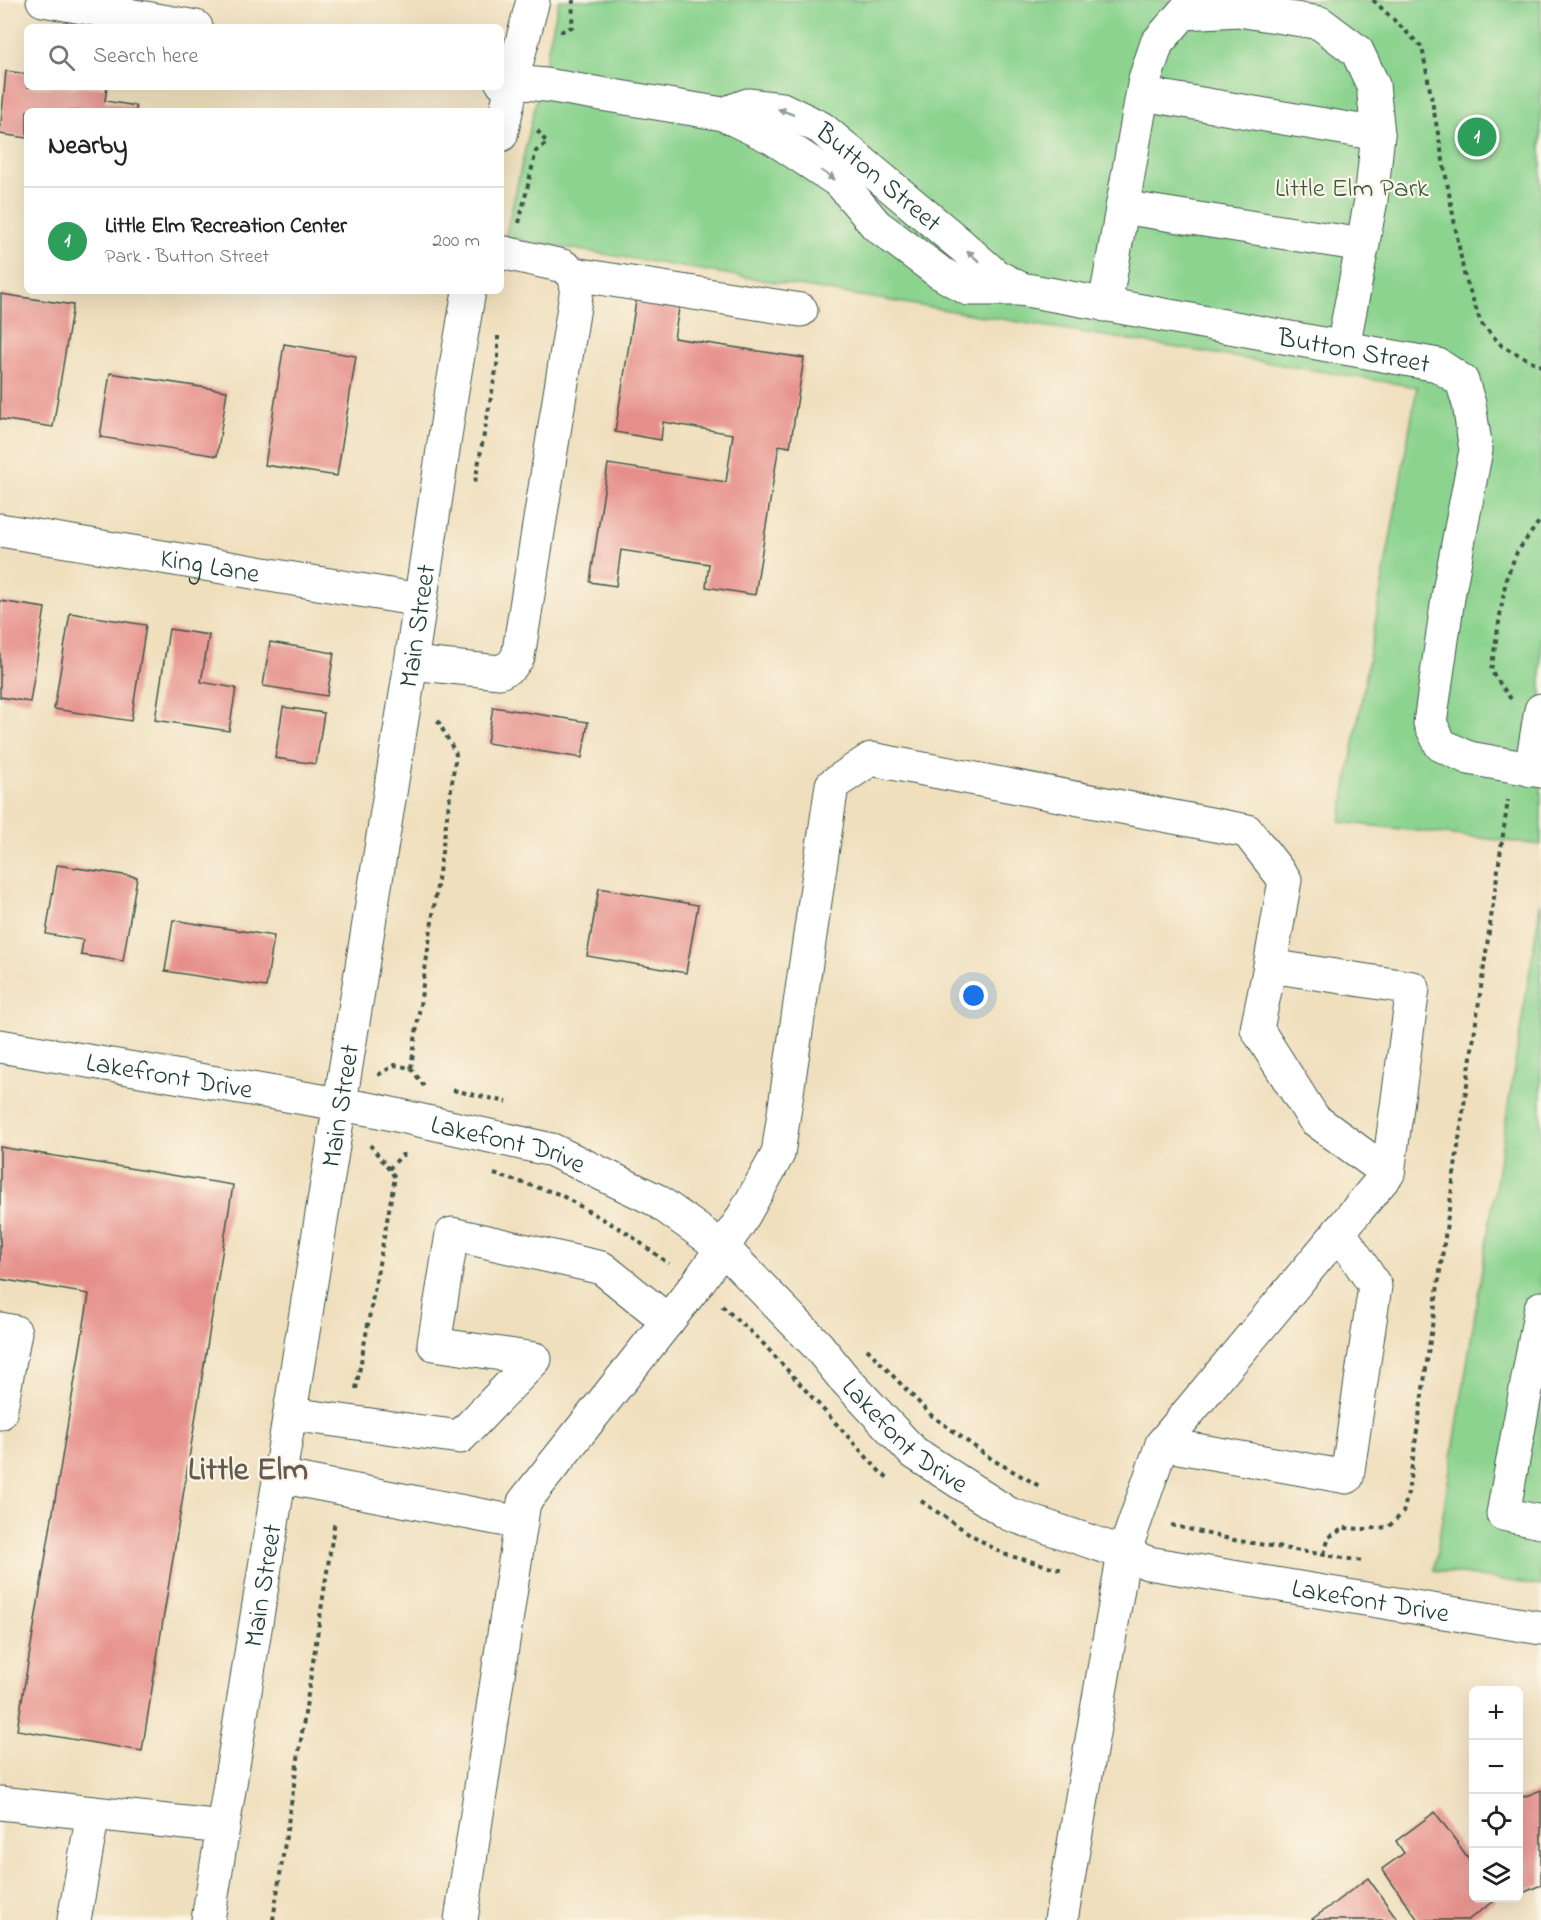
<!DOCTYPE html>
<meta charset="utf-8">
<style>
body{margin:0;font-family:"Indie Flower",sans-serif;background:#f2f2f2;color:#222}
.controls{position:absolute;right:18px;bottom:18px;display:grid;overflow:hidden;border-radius:9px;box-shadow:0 6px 24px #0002}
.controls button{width:54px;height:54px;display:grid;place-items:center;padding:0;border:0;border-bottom:2px solid #e0e0e0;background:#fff;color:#222;font:30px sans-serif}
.you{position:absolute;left:974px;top:996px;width:21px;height:21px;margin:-15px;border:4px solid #fff;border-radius:50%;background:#1a73e8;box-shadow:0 0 0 9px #1a73e833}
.badge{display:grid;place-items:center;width:39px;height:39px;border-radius:50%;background:#ea580c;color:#fff;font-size:20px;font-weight:700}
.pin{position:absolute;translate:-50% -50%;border:3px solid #fff;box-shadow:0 2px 6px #0006}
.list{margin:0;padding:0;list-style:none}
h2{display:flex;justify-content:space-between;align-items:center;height:78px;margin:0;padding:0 24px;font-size:26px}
h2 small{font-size:20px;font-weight:400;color:#767676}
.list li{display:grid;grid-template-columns:39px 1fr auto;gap:18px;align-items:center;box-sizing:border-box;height:108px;padding:0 24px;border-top:2px solid #e0e0e0}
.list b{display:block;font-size:22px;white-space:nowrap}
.list p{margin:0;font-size:20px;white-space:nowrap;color:#767676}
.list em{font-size:20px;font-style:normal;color:#767676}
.icon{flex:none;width:33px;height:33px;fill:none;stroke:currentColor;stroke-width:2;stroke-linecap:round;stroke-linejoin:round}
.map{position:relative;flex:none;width:1541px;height:1920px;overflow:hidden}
.search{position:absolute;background:#fff;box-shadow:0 6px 24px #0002;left:24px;top:24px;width:480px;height:66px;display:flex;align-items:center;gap:15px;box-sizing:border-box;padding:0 21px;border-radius:9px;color:#767676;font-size:22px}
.panel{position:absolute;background:#fff;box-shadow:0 6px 24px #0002;left:24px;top:108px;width:480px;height:186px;border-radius:9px}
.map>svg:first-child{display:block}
</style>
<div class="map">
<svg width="1541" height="1920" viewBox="0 0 1541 1920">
<rect width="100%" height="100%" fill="#fcf5e5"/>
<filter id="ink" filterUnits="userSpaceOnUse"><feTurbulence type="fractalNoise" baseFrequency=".0167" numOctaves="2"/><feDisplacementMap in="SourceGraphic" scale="12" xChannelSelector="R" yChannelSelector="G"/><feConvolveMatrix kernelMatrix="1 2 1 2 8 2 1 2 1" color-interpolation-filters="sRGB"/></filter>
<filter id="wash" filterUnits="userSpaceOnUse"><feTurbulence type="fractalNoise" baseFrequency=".008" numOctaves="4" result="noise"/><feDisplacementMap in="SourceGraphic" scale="24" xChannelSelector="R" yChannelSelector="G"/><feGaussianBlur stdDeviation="1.35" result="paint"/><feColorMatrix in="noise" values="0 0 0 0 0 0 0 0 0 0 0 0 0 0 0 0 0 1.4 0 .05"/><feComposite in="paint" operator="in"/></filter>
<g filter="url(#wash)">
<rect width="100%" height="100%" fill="#efdfbd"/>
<g fill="#8bd38f" stroke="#558862" stroke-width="1.5">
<polygon points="559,0 1541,0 1541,845 1340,822 1417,387 505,238"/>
<polygon points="1541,901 1541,1586 1434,1570"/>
</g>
<g id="blocks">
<g fill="#e68f8a">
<polygon points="6,71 27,74 27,87 107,87 105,101 136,106 136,111 27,111 27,138 0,134"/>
<polygon points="1,294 73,305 53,427 0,419"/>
<polygon points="637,295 680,302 674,338 804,358 790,447 779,445 755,595 706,587 709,564 621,550 616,586 590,582 608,464 726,482 733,434 663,422 661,440 615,432"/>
<polygon points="284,344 356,356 337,476 265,465"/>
<polygon points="110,373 227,391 217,456 100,437"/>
<polygon points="0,601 45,608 30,702 0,697"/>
<polygon points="70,613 146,625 131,721 54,709"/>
<polygon points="169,629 209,635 201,682 236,688 229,731 155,720"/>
<polygon points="270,642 334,653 327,696 263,686"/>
<polygon points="283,707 324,713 316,764 275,758"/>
<polygon points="493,707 588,722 582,758 487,743"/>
<polygon points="57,865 137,877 123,961 81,955 83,940 46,934"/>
<polygon points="599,888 698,905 686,973 587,956"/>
<polygon points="173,920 274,936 266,987 165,971"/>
<polygon points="0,1147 233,1185 142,1751 17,1730 89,1294 0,1279"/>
<polygon points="1541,1790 1541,1885 1518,1895 1518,1799"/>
<polygon points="1435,1812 1474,1866 1474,1898 1497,1899 1468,1920 1418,1920 1382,1869 1404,1853 1396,1841"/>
<polygon points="1368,1878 1398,1920 1311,1920"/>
</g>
</g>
</g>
<g filter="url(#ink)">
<use href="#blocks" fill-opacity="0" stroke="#3e5549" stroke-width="1.5"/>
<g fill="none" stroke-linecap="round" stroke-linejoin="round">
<g stroke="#3e5549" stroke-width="35">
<g id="minor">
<polyline points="43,0 196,27"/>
<path id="s1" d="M501 81 546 85 723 114 773 138 841 183 876 225 939 272 968 289H1021L1438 365 1462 381 1469 404 1476 450 1449 591 1430 723 1441 745 1469 758 1541 771"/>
<polyline points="1143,94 1378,134"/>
<path id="s2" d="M723 114 748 105 782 109 821 128 961 245 996 276 1021 289"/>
<polyline points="501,135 516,65 533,0"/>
<polyline points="1122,207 1363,245"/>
<polyline points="574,274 801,310"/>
<polyline points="1105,305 1145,79 1157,43 1183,13 1239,10 1320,23 1357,51 1373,85 1378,134 1371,200 1343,347"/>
<path id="s3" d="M0 530 420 600"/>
<polyline points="411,663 500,672 511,666 518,657 577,288 574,274 563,266 501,252"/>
<polyline points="1531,770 1541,710"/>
<polyline points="1270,966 1257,1029 1314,1119 1388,1173"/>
<path id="s4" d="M0 1046 374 1110 552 1150 656 1200 723 1248 818 1346 842 1376 913 1452 1009 1514 1124 1553 1148 1563 1541 1628"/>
<polyline points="1541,1308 1503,1514 1541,1522"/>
<polyline points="0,1329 15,1332 0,1413"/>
<polyline points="290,1414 460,1437 535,1359 434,1344 452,1234 602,1268 668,1321"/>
<polyline points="1162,1444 1347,1477 1375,1286 1339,1231"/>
<polyline points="279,1476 521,1523"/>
<polyline points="0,1803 223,1827"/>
<polyline points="74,1920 93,1813"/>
<path id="s5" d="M208 1920 411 663 452 390 469 291"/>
<polyline points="461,1920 524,1502 697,1284 740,1222 778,1154 832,785 871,759 1247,831 1285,880 1270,966 1413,988 1388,1173 1162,1444 1124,1553 1061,1920"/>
</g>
</g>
<g stroke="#3e5549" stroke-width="4" stroke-dasharray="4.5 4.5" stroke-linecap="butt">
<polyline points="1373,0 1422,47 1464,274 1481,323 1502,346 1541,366"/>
<polyline points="562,33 562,31 572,27 573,0"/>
<polyline points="519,223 536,151 547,143 537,130"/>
<polyline points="475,482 498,360 498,336"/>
<polyline points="1511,699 1491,671 1506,579 1517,552 1541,519"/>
<polyline points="411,1068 424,1086"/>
<polyline points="378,1075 395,1065 411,1068 456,754 437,719"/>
<polyline points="453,1090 507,1102"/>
<polyline points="389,1169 402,1155 407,1155"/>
<polyline points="494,1174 559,1194 627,1233 669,1264"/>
<polyline points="722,1306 760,1340 881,1473 890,1479"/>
<polyline points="867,1349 931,1415 993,1460 1041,1487"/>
<polyline points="356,1389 395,1177 370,1145"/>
<polyline points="921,1501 970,1534 1003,1554 1063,1570"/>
<polyline points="1171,1525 1234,1540 1362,1561"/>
<polyline points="1324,1554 1329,1537 1344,1528 1363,1529 1388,1527 1403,1513 1408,1493 1508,800"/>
<polyline points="273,1920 335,1520"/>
</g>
<use href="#minor" stroke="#fff" stroke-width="33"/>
</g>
<defs><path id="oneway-solid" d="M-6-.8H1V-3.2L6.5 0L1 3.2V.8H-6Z" transform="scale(1.5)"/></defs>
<g fill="#8f9e9a">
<use href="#oneway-solid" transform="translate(786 112) rotate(-159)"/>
<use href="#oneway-solid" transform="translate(828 175) rotate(34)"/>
<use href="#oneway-solid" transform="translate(973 256) rotate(-138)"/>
</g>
</g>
<g text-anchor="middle" stroke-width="4.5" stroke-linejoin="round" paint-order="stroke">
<g font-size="27" fill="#1f3d34" stroke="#fcf5e5">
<text dy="9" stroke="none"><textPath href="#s2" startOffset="180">Button Street</textPath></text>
<text dy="9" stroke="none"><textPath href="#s1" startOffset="920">Button Street</textPath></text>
<text dy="9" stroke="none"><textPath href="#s3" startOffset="213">King Lane</textPath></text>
<text dy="9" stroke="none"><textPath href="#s5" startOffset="1311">Main Street</textPath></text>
<text dy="9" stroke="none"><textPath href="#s4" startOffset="172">Lakefront Drive</textPath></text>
<text dy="9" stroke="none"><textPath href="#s5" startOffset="825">Main Street</textPath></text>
<text dy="9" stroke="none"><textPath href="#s4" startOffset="518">Lakefont Drive</textPath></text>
<text dy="9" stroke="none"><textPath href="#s4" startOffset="1022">Lakefont Drive</textPath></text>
<text dy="9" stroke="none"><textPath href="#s5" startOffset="339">Main Street</textPath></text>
<text dy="9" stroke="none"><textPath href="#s4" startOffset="1526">Lakefont Drive</textPath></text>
</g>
<g font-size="27" fill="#355b46" stroke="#fcf5e5">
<text x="1352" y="196">Little Elm Park</text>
</g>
<g font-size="33" font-weight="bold" fill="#655a52" stroke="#fcf5e5">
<text x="248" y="1479">Little Elm</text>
</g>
</g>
</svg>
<div class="controls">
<button>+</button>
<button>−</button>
<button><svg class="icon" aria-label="locate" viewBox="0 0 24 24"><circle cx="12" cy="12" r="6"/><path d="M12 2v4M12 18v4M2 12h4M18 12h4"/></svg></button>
<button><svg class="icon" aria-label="layers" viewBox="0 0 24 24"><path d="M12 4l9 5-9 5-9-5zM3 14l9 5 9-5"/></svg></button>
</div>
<div class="you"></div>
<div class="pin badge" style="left:1477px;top:137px;background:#2e9e5b">1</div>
<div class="search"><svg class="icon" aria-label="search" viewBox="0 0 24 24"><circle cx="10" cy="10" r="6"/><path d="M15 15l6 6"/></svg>Search here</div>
<section class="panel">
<h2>Nearby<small></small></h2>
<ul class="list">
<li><span class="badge" style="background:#2e9e5b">1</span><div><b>Little Elm Recreation Center</b><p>Park · Button Street</p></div><em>200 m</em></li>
</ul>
</section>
</div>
